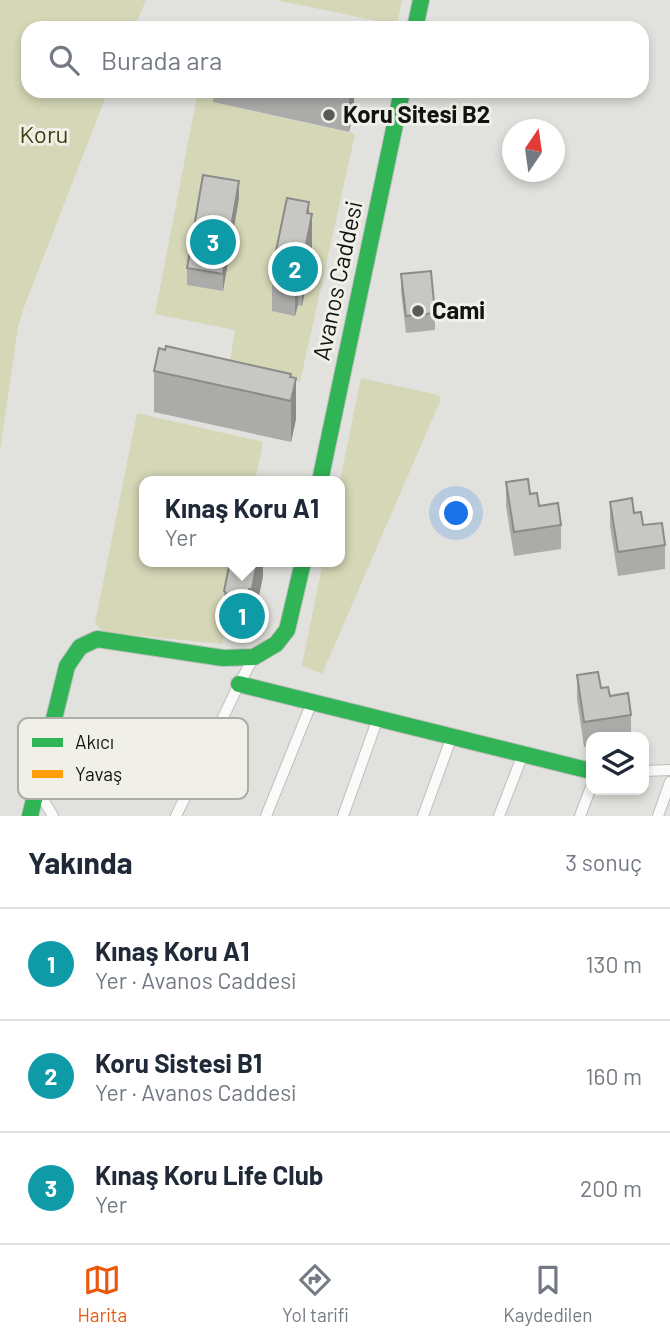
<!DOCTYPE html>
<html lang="tr">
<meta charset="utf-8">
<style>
body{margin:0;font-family:Barlow,sans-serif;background:#f6f6f7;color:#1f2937}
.controls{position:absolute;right:21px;bottom:21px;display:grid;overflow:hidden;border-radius:14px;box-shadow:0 4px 10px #0003}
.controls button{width:63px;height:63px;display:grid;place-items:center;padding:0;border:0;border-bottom:2px solid #e0e1e3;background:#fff;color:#1f2937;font:35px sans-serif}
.compass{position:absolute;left:502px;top:119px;width:63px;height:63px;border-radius:50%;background:#fff;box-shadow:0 4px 10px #0003;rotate:13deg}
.you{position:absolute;left:457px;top:514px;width:24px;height:24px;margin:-18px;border:5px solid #fff;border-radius:50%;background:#1a73e8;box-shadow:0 0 0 10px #1a73e833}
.badge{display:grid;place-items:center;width:46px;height:46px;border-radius:50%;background:#ea580c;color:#fff;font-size:23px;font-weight:700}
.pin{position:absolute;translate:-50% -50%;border:4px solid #fff;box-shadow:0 2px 7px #0006}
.popup{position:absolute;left:139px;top:476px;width:206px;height:91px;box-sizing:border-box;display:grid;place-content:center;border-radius:14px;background:#fff;filter:drop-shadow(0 2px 5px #0005);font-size:23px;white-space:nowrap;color:#747a83}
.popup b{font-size:26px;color:#1f2937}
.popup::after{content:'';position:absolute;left:50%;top:100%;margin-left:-14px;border:14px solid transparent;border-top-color:#fff}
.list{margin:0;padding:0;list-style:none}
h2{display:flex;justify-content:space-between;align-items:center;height:91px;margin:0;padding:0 28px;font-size:30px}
h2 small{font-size:23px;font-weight:400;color:#747a83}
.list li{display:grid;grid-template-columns:46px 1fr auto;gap:21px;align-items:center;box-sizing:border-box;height:112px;padding:0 28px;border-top:2px solid #e0e1e3}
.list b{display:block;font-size:26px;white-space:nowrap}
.list p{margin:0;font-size:23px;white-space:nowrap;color:#747a83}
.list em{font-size:23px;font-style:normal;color:#747a83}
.icon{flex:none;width:38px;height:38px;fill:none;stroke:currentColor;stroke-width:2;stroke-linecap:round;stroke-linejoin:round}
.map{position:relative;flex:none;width:670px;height:816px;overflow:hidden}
.search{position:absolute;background:#fff;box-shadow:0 4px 10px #0003;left:21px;right:21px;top:21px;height:77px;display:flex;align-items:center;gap:18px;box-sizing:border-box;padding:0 24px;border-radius:21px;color:#747a83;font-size:26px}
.sheet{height:427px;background:#fff}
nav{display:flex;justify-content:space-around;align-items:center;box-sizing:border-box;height:98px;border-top:2px solid #e0e1e3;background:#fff;font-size:19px;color:#747a83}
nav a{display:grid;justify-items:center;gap:4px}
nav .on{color:#ea580c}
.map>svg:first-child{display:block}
</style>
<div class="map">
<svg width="670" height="816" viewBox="0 0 670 816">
<rect width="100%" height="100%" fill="#e1e1dd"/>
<g fill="#d5d7b7">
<polygon points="0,0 146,0 134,28 28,28 28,91 108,91 24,307 18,327 0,450"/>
<polygon points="276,0 402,0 397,25"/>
<polygon points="198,91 214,91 213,102 355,134 300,382 229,367 235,330 155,314"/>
<polygon points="361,378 438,395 441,399 322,674 302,665 323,562 340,562 340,481"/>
<polygon points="137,413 263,442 255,481 144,481 144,562 238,562 222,644 103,632 95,623"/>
</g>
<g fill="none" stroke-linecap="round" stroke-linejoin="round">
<g stroke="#bebebb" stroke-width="12">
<g id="street">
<polyline points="644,771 670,770"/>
<polyline points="37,789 53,816"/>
<polyline points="176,816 239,684 254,657"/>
<polyline points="266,816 312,702"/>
<polyline points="343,816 378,718"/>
<polyline points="423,816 452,736"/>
<polyline points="499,816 523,754"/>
<polyline points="580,816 591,787"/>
<polyline points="658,816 670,782"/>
</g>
</g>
<g stroke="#bebebb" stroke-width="18">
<g id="fast">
<polyline points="415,28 421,0"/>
<polyline points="320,481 402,91"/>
<polyline points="239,684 591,771"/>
<polyline points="30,816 67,666 80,647 97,639 223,658 254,657 276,644 287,630 303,562"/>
</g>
</g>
<use href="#street" stroke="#fafafa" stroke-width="10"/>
<use href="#fast" stroke="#30b455" stroke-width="16"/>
</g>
<g fill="#ababa9">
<polygon points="213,91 354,91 354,109 349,132 213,102"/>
<polygon points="239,198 223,291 187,285 187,268"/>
<polygon points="309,214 312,255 302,306 298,305 295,316 272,311 272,270"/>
<polygon points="401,274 435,313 435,330 406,333 401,291"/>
<polygon points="165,350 291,377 296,419 291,442 154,412 154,371"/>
<polygon points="506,482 530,494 539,506 561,525 561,549 514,556 506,506"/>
<polygon points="610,502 634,513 643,525 665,545 665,569 618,576 610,526"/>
<polygon points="263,562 263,576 252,630 249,630 247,640 227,635 224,631 224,591"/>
<polygon points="577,675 601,688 631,715 631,737 591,737 591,745 584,747 577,699"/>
</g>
<g fill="#8b8b89">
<polygon points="349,91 354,91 354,109 349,132"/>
<polygon points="239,181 239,198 223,291 223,274"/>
<polygon points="309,202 309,226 312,214 312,255 302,306 302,265"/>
<polygon points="298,264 298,305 295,316 295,275"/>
<polygon points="296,378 296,419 291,442 291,401"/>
<polygon points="257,562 263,562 263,576 252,630 252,589"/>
<polygon points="249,589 249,630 247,640 247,599"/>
</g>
<g fill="#c7c7c4" stroke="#8b8b89" stroke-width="2">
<polygon points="203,175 239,181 223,274 187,268"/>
<polygon points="287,198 309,202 307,213 312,214 302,265 298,264 295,275 272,270"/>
<polygon points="431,271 435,313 406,316 401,274"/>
<polygon points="166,346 291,374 290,377 296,378 291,401 154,371 159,348 165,350"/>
<polygon points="528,479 530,494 537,493 539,506 558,503 561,525 514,532 506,482"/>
<polygon points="632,498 634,513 641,512 643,525 662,523 665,545 618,552 610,502"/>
<polygon points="230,562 257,562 252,589 249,589 247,599 227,594 224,591"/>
<polygon points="598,672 601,688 608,687 610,696 628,693 631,715 584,722 577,675"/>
</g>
<g fill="#5a5a58" stroke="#f0f0e9" stroke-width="2.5">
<circle cx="329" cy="115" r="7"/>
<circle cx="418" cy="311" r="7"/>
</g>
<g text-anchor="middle" stroke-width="6" stroke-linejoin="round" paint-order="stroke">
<g font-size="24" font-weight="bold" fill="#121210" stroke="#f0f0e9" text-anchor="start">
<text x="343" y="123">Koru Sitesi B2</text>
<text x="432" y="319">Cami</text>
</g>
<g font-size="24" fill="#3e3e0a" stroke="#f0f0e9">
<text x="44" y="143">Koru</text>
</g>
<g font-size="24" fill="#121210" stroke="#f0f0e9">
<text transform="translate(338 281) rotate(-78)" y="8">Avanos Caddesi</text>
</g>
</g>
<rect x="18" y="718" width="230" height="81" rx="10" fill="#f0f0e9" stroke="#adada8" stroke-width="2"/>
<rect x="32" y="738" width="31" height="9" fill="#30b455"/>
<rect x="32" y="770" width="31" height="8" fill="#ff9f0a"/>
<g font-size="19" fill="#121210">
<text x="75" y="749">Akıcı</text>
<text x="75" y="781">Yavaş</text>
</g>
</svg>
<div class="controls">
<button><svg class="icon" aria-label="layers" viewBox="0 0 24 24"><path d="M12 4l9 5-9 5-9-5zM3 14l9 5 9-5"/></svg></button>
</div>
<svg class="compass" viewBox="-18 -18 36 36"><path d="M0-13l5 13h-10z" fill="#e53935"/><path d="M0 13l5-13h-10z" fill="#747a83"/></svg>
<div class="you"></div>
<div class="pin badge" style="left:242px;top:616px;background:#0f9aa8">1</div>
<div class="popup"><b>Kınaş Koru A1</b>Yer</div>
<div class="pin badge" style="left:295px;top:269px;background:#0f9aa8">2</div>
<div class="pin badge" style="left:213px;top:242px;background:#0f9aa8">3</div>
<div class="search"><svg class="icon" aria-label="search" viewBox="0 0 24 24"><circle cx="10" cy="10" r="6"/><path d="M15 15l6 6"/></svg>Burada ara</div>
</div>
<section class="sheet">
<h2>Yakında<small>3 sonuç</small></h2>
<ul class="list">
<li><span class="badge" style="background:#0f9aa8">1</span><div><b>Kınaş Koru A1</b><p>Yer · Avanos Caddesi</p></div><em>130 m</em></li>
<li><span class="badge" style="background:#0f9aa8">2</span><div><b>Koru Sistesi B1</b><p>Yer · Avanos Caddesi</p></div><em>160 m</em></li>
<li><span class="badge" style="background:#0f9aa8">3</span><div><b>Kınaş Koru Life Club</b><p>Yer</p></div><em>200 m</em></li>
</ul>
</section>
<nav>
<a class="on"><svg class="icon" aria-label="map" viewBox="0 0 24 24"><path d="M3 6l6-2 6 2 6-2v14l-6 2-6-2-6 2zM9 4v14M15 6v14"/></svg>Harita</a>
<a><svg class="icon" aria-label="directions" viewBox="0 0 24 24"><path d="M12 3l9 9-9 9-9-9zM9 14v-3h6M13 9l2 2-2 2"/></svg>Yol tarifi</a>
<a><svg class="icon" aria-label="saved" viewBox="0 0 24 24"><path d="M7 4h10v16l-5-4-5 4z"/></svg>Kaydedilen</a>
</nav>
